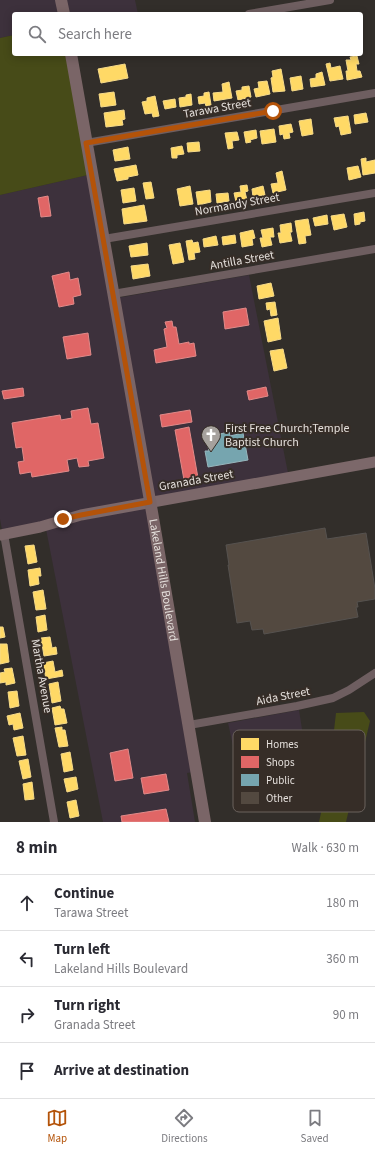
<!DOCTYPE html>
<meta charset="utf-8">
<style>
body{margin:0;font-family:"Source Sans 3",sans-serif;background:#f7f7f7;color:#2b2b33}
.stop{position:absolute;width:12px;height:12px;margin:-9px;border:3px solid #b45309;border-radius:50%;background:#fff}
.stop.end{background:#b45309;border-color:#fff;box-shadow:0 1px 4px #0008}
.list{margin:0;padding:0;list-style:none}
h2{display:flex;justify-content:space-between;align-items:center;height:52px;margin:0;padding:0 16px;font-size:17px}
h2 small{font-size:13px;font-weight:400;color:#7c7c81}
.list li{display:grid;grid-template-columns:26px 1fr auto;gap:12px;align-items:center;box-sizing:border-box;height:56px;padding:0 16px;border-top:1px solid #e1e1e2}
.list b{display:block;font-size:15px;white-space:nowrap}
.list p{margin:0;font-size:13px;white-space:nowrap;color:#7c7c81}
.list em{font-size:13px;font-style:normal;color:#7c7c81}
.icon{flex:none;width:22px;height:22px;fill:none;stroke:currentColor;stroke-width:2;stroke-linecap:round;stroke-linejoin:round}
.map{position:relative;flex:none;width:375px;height:822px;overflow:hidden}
.search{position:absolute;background:#fff;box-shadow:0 2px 10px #0003;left:12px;right:12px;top:12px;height:44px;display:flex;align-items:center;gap:10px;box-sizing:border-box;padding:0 14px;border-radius:4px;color:#7c7c81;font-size:15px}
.sheet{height:276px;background:#fff}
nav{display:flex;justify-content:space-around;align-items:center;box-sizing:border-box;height:56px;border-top:1px solid #e1e1e2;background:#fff;font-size:11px;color:#7c7c81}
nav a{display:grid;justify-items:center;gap:2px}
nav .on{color:#b45309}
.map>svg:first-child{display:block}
</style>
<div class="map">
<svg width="375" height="822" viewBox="0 0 375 822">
<rect width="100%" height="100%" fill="#322e2a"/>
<g fill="#3d313c">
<polygon points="0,0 58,0 60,14 14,14 14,35 0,38"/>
<polygon points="65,0 135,0 138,14 67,14"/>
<polygon points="88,175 146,499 39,523 2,530 0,519 0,195"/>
<polygon points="249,275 288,473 153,497 117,298"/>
<polygon points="147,507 193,772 187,773 195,822 103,822 46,529 59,525"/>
<polygon points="299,710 310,780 243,791 228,723"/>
</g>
<g fill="#474b18">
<polygon points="14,35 14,54 67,54 88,175 0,195 0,38"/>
<polygon points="364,712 370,721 346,822 319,822 334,754 333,739 336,713"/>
</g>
<g fill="#ffd966" stroke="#f7db89">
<polygon points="357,56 359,64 356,64 357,71 360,71 362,77 347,80 346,71 348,71 346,60 351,60 350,57"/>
<polygon points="330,63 331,68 340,66 343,79 330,81 326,64"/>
<polygon points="125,64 128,78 101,83 98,69"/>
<polygon points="281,69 285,91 273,92 271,78 273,77 272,71"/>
<polygon points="322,72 325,85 311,87 310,79 316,78 316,74"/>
<polygon points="301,76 303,89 292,91 290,78"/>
<polygon points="267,81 270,94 256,97 254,89 259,88 258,82"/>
<polygon points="229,82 232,98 214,101 213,93 223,92 222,84"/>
<polygon points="249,86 251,97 238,100 236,91 242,90 242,87"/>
<polygon points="114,92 116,105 101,107 99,94"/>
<polygon points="209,92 211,105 206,106 205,103 199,104 198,97 204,96 204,93"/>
<polygon points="191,94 192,105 180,107 179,98 186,97 186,95"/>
<polygon points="155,96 159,116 153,117 152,113 145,114 142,102 147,101 147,98"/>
<polygon points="175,99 176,107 165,109 163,101"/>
<polygon points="124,110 125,119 122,120 123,125 106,127 104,113"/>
<polygon points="366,113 368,122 355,124 354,115"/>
<polygon points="348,116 351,133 341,135 339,126 336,127 334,118"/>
<polygon points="311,119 313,134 302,136 299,121"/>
<polygon points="291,124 293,132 289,133 290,138 284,139 283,134 280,135 279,126"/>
<polygon points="274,129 276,142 262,144 260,131"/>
<polygon points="256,130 257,138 250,140 251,142 246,143 244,132"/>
<polygon points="237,132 239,140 232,141 233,148 228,149 225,133"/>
<polygon points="199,142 200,151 188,152 187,143"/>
<polygon points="182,146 184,154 177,155 177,158 172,158 171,148"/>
<polygon points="128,147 130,159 115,161 113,150"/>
<polygon points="366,158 366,162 375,160 375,173 363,175 361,159"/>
<polygon points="136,165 138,175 128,177 128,179 117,181 114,169"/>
<polygon points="358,166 361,177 349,180 347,168"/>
<polygon points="282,171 286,190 273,193 271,184 278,183 276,173"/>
<polygon points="151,182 154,198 146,199 143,183"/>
<polygon points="247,185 248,191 245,192 247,200 236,202 234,193 241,192 240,186"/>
<polygon points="190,186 193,204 180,206 177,189"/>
<polygon points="263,186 265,195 253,197 252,189"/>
<polygon points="134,188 136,201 123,203 121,190"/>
<polygon points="210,190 211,202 198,205 196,192"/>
<polygon points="228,193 229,201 217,203 216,194"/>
<polygon points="144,205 147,221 124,224 122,209"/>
<polygon points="364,212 365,221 360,222 360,224 355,225 354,214"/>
<polygon points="344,214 347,227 334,230 331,216"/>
<polygon points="327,215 328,224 315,226 313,218"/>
<polygon points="308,219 311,235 305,236 306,243 299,244 295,221"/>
<polygon points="291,223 292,232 290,232 292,241 280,243 278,233 281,233 280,225"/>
<polygon points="273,228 274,237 270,237 272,245 262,247 260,238 263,238 261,230"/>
<polygon points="253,230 255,238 252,239 253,245 242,247 240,233"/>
<polygon points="235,235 236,243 223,245 222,237"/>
<polygon points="216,236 218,245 204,247 203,239"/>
<polygon points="192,240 193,243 198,242 200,252 194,253 195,259 189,260 186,241"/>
<polygon points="147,243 148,255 131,257 129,246"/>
<polygon points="180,243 184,262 173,264 169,245"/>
<polygon points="148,264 150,276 133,279 131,266"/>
<polygon points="271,283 274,296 259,299 257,286"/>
<polygon points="275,302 277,315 271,316 270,309 267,310 266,303"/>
<polygon points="278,318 281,339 268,342 264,321"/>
<polygon points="283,349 287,368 274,371 270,351"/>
<polygon points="34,545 37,562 28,564 25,546"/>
<polygon points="40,568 41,576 38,576 39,584 30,586 28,570"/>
<polygon points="43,590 46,609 36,610 33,592"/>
<polygon points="45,615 47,630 38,632 36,617"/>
<polygon points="0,627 3,627 5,637 0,638"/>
<polygon points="50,637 52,648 56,647 57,654 44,656 41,638"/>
<polygon points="0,644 7,644 9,662 0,664"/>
<polygon points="53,661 55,672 62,670 63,676 46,679 43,663"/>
<polygon points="12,668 15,683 6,685 6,682 0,683 0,673 5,672 4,669"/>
<polygon points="58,682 61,701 52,703 49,684"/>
<polygon points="17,691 19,706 10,708 8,692"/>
<polygon points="60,706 61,709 64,709 67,723 55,725 52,708"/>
<polygon points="20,713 23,728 14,730 13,724 9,725 7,716"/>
<polygon points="62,727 62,730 65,730 68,746 59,747 55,728"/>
<polygon points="23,736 26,755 17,756 13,738"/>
<polygon points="70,752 73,770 64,772 61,754"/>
<polygon points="28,759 31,777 23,779 19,761"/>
<polygon points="76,777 78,789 67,792 64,779"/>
<polygon points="32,782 34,799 25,800 23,784"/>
<polygon points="76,800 79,816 70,818 67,802"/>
</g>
<g fill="#e06666" stroke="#e18a89">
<polygon points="48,196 51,216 41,217 38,198"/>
<polygon points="69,272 70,280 78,278 81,295 73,297 74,304 59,307 52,276"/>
<polygon points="246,308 249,325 225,329 223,312"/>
<polygon points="172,321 173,327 176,327 179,344 189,342 189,344 194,343 196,356 156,363 154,350 167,347 164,329 167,328 165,322"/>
<polygon points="88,333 91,355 67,359 63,337"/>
<polygon points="266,387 268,396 249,400 247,391"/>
<polygon points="23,388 24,396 4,399 2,391"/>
<polygon points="88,408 91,424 98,423 104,458 88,461 89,466 79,467 77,458 67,460 69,471 32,477 31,472 20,474 18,462 24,461 22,447 16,448 12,423 60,415 61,420 72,418 71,411"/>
<polygon points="190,410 192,422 162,427 160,415"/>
<polygon points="189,427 198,478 184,480 175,430"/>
<polygon points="128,749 133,778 115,781 110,753"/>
<polygon points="166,774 169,790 144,794 141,778"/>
<polygon points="166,809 169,822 122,822 121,816"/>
</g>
<polygon fill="#76a5af" stroke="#97b6bc" points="229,432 230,436 243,433 248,460 208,467 205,451 209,451 206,437"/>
<polygon fill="#534940" stroke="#56524f" points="325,528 327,539 366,533 375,589 375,599 357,602 358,607 356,607 358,617 264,634 263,629 252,630 250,621 237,623 228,565 229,565 226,545"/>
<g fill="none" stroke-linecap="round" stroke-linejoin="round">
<g stroke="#6e5e60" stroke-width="8">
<polyline points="249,14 330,0"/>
<polyline points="86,143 375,93"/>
<polyline points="104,239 375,193"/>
<polyline points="113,294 375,249"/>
<polyline points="4,534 54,822"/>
<polyline points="189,725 297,706 333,698 349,690 375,673"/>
</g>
<polyline stroke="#7c686a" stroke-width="11" points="0,535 40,527 81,515 375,462"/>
<g stroke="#7a6567" stroke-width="12">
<polyline points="61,0 64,14"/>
<path id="s1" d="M71 54 152 512 205 822"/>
</g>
</g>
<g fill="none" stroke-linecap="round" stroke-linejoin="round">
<polyline stroke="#b45309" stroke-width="5" points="63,519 81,515 150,502 86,143 273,111"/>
</g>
<defs>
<g id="church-pin" transform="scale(1)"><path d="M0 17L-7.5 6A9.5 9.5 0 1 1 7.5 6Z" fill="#a6a19d" stroke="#362d27"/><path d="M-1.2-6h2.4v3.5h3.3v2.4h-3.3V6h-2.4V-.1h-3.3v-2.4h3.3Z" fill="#fff"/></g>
</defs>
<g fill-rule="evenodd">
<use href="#church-pin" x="211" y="435"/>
</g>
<g text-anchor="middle" stroke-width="4" stroke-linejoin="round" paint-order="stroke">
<g font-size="12" fill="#e4dfdb" stroke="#362d27">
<text transform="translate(217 108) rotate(-10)" y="4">Tarawa Street</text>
<text transform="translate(237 204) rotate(-10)" y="4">Normandy Street</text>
<text transform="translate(242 260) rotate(-10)" y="4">Antilla Street</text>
<text transform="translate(196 480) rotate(-10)" y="4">Granada Street</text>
<text dy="4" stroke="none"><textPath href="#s1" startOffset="534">Lakeland Hills Boulevard</textPath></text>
<text transform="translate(42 676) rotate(80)" y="4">Martha Avenue</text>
<text transform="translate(283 696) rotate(-11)" y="4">Aida Street</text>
</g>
<g font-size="12" fill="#e4dfdb" stroke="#362d27" text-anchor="start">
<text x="225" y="432">First Free Church;Temple<tspan x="225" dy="14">Baptist Church</tspan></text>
</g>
</g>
<rect x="233" y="730" width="132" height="82" rx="6" fill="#362d27" stroke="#6a625d" stroke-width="1"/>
<rect x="241" y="738" width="18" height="12" fill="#ffd966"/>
<rect x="241" y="756" width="18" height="12" fill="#e06666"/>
<rect x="241" y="774" width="18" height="12" fill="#76a5af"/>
<rect x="241" y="792" width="18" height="12" fill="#534940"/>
<g font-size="11" fill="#e4dfdb">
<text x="266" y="748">Homes</text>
<text x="266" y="766">Shops</text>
<text x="266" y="784">Public</text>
<text x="266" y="802">Other</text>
</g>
</svg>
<div class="stop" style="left:273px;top:111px"></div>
<div class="stop end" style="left:63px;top:519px"></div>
<div class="search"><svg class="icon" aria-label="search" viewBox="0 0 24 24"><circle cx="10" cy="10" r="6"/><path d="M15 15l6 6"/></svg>Search here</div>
</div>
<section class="sheet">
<h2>8 min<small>Walk · 630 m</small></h2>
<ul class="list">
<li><svg class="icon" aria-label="ahead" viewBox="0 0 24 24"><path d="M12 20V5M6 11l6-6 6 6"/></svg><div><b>Continue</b><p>Tarawa Street</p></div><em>180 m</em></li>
<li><svg class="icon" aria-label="left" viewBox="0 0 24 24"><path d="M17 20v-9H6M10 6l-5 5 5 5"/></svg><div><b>Turn left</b><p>Lakeland Hills Boulevard</p></div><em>360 m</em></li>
<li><svg class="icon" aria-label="right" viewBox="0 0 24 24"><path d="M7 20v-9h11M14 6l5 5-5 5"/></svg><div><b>Turn right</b><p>Granada Street</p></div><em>90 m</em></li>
<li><svg class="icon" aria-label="arrive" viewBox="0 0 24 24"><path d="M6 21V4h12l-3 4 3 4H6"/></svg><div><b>Arrive at destination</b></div></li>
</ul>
</section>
<nav>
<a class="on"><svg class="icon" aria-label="map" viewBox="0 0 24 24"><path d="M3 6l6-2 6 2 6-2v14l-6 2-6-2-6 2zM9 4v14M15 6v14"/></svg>Map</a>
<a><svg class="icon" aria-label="directions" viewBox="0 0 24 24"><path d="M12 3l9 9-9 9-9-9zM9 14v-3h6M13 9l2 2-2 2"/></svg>Directions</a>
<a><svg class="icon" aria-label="saved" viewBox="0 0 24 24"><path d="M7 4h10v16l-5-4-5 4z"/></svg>Saved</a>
</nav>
